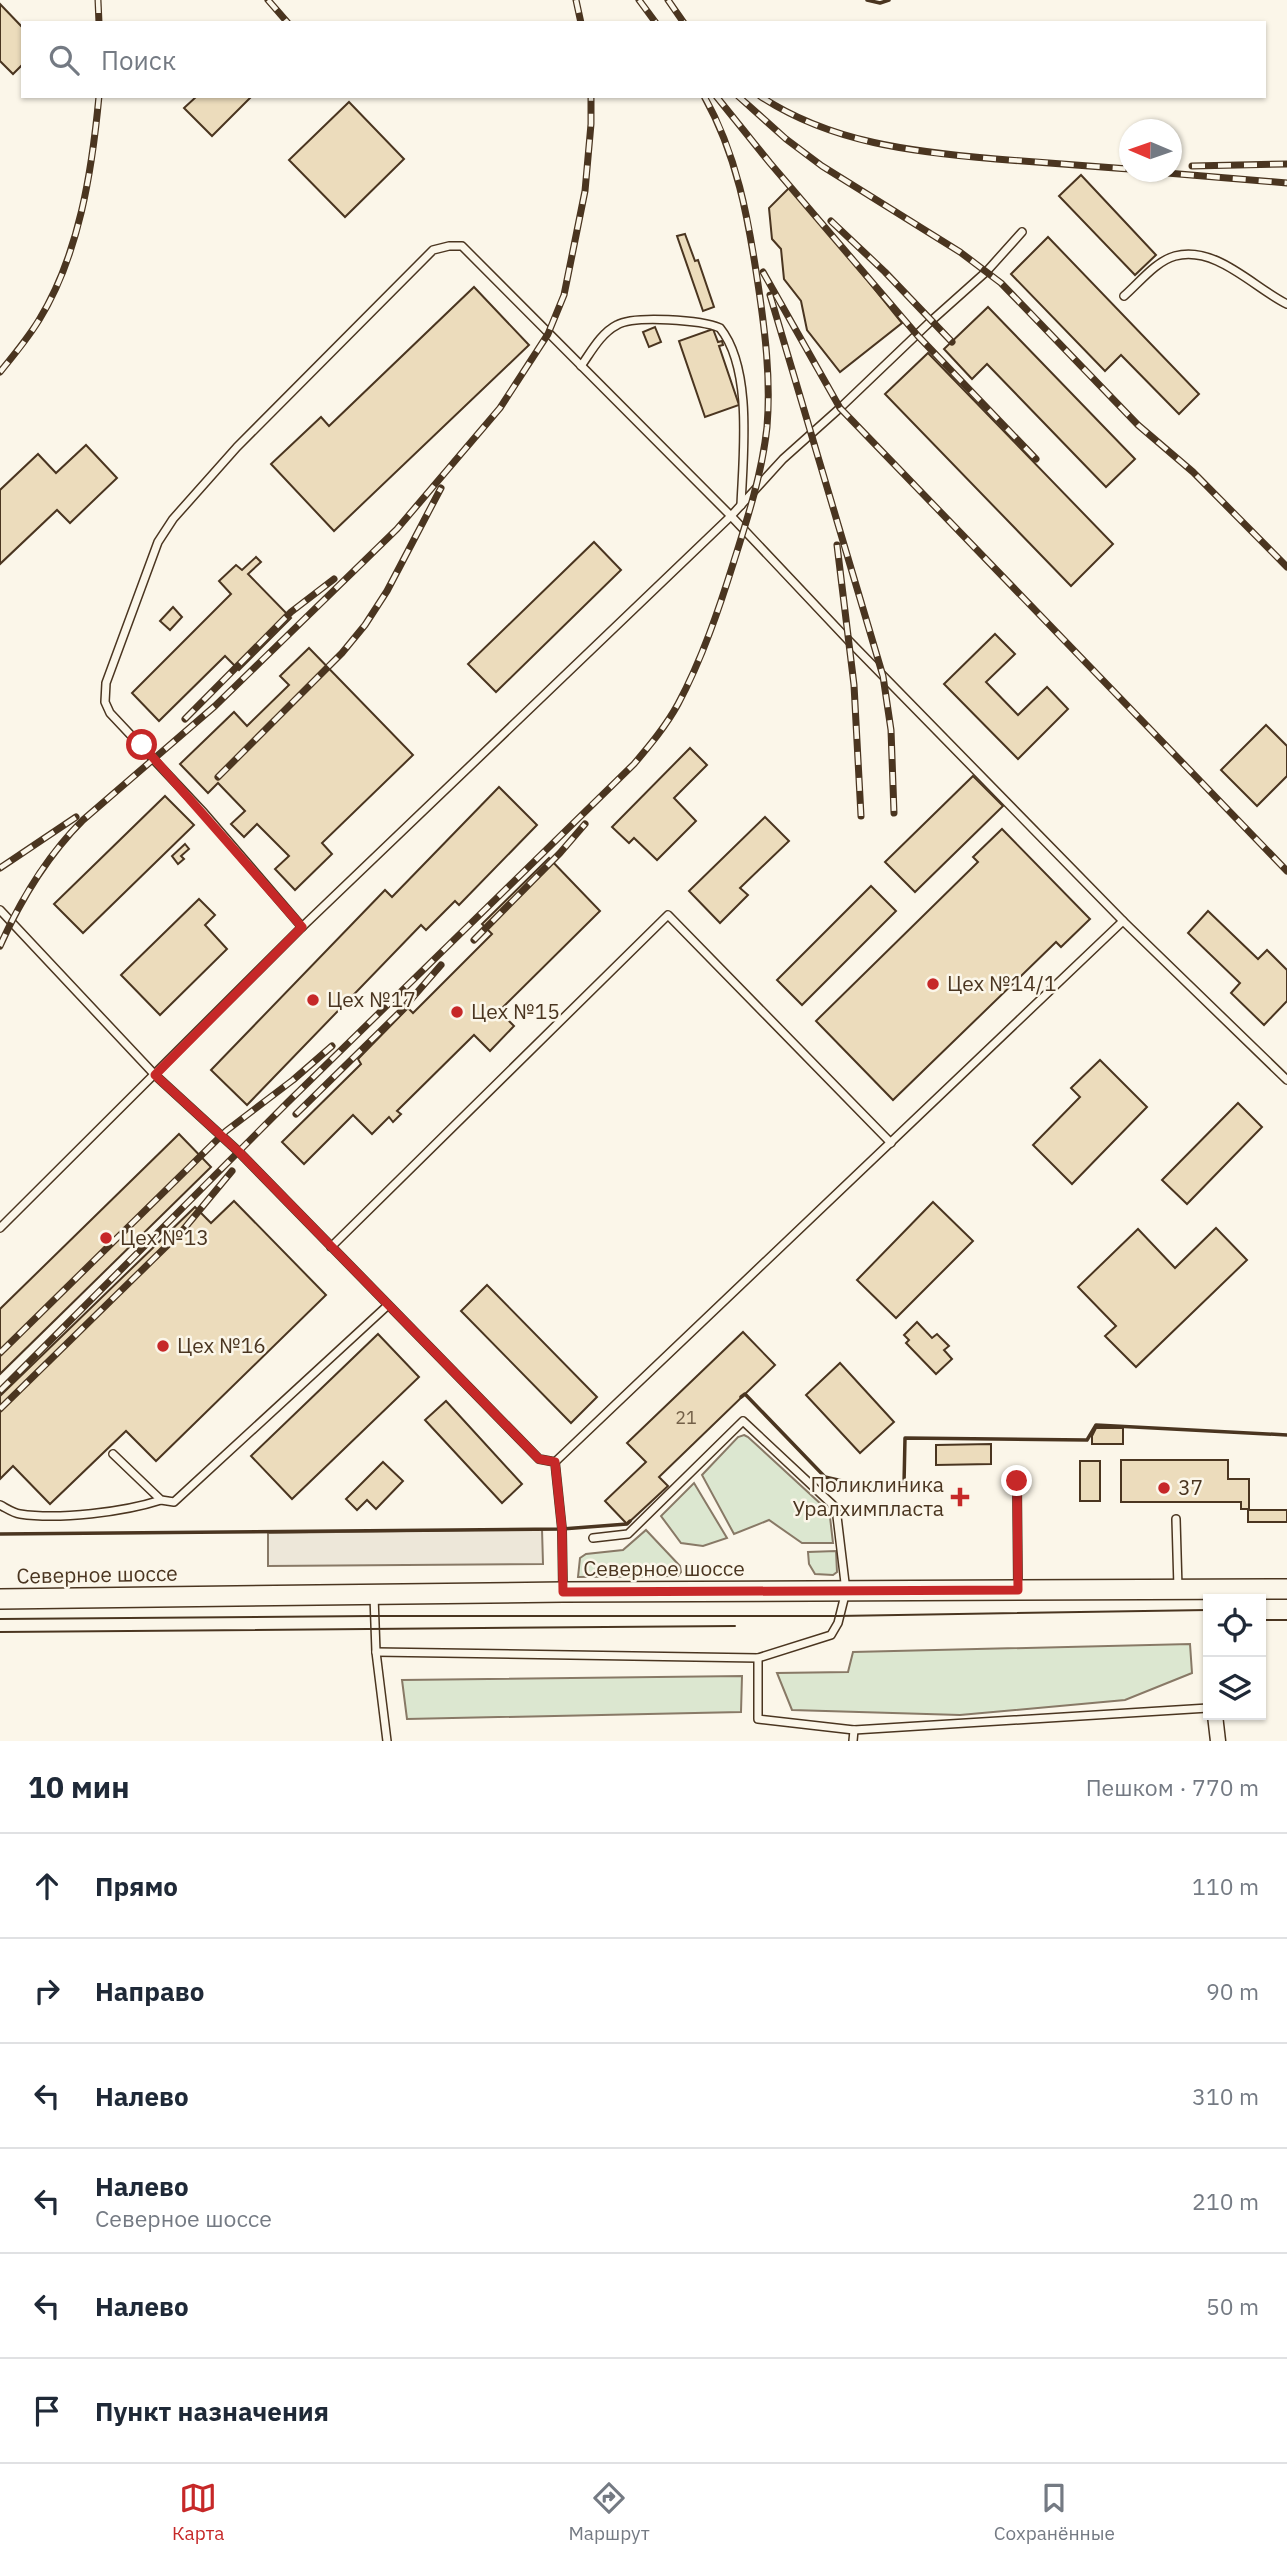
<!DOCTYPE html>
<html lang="ru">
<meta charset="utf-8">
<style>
body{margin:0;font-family:"IBM Plex Sans",sans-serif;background:#f6f6f7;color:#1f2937}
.controls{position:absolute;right:21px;bottom:21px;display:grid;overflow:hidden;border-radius:0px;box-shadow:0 2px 5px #0004}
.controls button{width:63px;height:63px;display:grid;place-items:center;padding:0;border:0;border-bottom:2px solid #e0e1e3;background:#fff;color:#1f2937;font:35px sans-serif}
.compass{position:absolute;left:1119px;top:119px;width:63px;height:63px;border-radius:50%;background:#fff;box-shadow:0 2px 5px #0004;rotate:272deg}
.stop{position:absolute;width:21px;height:21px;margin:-16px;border:5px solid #c62828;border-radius:50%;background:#fff}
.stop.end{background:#c62828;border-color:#fff;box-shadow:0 2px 7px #0008}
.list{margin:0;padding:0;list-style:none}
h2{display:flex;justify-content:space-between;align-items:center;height:91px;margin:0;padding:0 28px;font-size:30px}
h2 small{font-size:23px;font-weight:400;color:#747a83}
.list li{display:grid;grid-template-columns:46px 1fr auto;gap:21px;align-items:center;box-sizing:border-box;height:105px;padding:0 28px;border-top:2px solid #e0e1e3}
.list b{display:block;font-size:26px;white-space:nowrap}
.list p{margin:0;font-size:23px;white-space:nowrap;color:#747a83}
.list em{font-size:23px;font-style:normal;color:#747a83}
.icon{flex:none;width:38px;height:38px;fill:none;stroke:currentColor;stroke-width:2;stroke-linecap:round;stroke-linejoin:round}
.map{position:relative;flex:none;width:1287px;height:1741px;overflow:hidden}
.search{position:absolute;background:#fff;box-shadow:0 2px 5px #0004;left:21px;right:21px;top:21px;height:77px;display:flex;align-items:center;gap:18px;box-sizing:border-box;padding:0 24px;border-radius:0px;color:#747a83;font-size:26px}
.sheet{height:721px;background:#fff}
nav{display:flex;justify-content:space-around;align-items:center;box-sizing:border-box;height:98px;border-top:2px solid #e0e1e3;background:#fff;font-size:19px;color:#747a83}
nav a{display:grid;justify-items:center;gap:4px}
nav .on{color:#c62828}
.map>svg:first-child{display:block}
</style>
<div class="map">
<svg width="1287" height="1741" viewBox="0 0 1287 1741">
<rect width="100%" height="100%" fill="#fbf6e9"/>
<g fill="#dce7d0" stroke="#887966" stroke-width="2">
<polygon points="744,1435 748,1437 823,1506 830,1517 833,1543 802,1543 769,1520 734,1534 702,1475 738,1437"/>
<polygon points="694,1483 727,1538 703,1546 681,1543 661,1516"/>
<polygon points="646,1530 680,1566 681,1572 678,1576 578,1577 580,1558 586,1554 623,1550"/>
<polygon points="836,1551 837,1572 833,1575 815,1574 809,1564 808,1552"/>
<polygon points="1190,1644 1192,1673 1125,1700 960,1715 792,1710 777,1673 848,1672 853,1652"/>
<polygon points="742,1676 741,1712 407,1719 402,1680"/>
</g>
<polygon fill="#ede7d9" stroke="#887966" stroke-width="2" points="542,1529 543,1564 268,1566 268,1533"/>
<g fill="#ecdcbc" stroke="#4a3520" stroke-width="2">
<polygon points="0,4 23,28 23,64 13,74 0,61"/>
<polygon points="197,96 252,96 212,136 184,108"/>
<polygon points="349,102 404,159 345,217 289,160"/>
<polygon points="1081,175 1156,255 1135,275 1059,196"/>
<polygon points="791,186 902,323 840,372 807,330 801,301 784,279 781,249 772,239 769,208"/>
<polygon points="685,234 695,261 698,260 714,307 703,311 677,236"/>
<polygon points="1048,237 1199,394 1179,414 1121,355 1105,371 1011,274"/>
<polygon points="474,287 529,345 334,531 271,464 321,417 329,426"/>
<polygon points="988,307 1135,459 1106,487 987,364 972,379 944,349"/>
<polygon points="655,327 661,342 649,347 643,332"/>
<polygon points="713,329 718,342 722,341 723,345 719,346 739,405 705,417 679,341"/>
<polygon points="928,353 1113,544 1071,586 885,394"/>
<polygon points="86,445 117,478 70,523 57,510 0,564 0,490 38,454 56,473"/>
<polygon points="594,542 621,570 496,692 468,664"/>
<polygon points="256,557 261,562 248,574 291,618 239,670 225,656 159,721 132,693 231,594 219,581 236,565 242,570"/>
<polygon points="173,607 182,617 170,630 160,621"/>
<polygon points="995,634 1015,654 986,682 1018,715 1047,687 1068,709 1018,759 944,684"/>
<polygon points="309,648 413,755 322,843 332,854 295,890 275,869 289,856 257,824 244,837 231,824 245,811 218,783 208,793 180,764 234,712 247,726 289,685 280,676"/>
<polygon points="1266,725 1287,746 1287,776 1257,806 1221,770"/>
<polygon points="690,748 707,765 674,798 696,821 657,860 634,838 629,843 612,827"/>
<polygon points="973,776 1003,806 915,892 885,862"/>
<polygon points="499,787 537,825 459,905 455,901 426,930 421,925 247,1105 211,1070 385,890 392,897"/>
<polygon points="165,796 194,825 83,933 54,904"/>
<polygon points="765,817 789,841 740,888 748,895 720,923 689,891"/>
<polygon points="1002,829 1090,919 1061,947 1056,942 893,1100 816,1021 978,862 973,857"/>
<polygon points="185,844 189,849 181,856 184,859 178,864 172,856"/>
<polygon points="549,858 600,911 499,1011 514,1026 490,1051 474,1035 397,1111 401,1114 393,1122 389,1117 372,1134 353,1115 304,1164 282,1142 361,1064 358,1059 408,1008 413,1013 492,934 482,924"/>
<polygon points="871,886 896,911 802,1005 777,980"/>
<polygon points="199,899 215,915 205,925 227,949 160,1015 121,975"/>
<polygon points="1208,911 1258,959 1267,950 1287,970 1287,1001 1264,1025 1231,993 1240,983 1188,933"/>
<polygon points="1100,1060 1147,1107 1072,1184 1033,1145 1080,1097 1071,1088"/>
<polygon points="1238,1103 1262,1127 1187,1204 1162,1180"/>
<polygon points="179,1134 211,1167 0,1374 0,1309"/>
<polygon points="234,1201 326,1295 156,1461 126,1431 50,1504 13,1466 0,1479 0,1396 195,1207 211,1223"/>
<polygon points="933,1202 973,1241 896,1318 857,1280"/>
<polygon points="1216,1228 1247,1260 1136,1367 1105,1336 1116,1326 1078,1287 1138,1229 1175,1268"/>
<polygon points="487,1285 597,1397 571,1423 461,1311"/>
<polygon points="917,1322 932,1338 937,1334 949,1346 944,1350 952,1359 936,1374 906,1343 909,1340 904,1335"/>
<polygon points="743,1332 775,1365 659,1477 668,1486 627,1524 605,1501 646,1462 627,1443"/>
<polygon points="378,1334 419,1377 292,1499 251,1456"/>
<polygon points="840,1363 894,1422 860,1453 806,1395"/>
<polygon points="446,1401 522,1484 502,1503 425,1420"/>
<polygon points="1096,1428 1123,1428 1123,1444 1092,1444 1092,1436"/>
<polygon points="991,1444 991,1464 936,1465 936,1445"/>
<polygon points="1121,1460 1228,1460 1228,1479 1249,1479 1249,1509 1241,1509 1241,1502 1121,1502"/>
<rect x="1080" y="1461" width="20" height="40"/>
<polygon points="383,1462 403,1481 376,1509 367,1500 357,1510 346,1499"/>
<rect x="1248" y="1510" width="39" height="12"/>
</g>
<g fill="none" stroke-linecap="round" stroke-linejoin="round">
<g stroke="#4a3520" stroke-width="10">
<g id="service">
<path d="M1124 296C1139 283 1156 261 1175 256 1216 245 1254 288 1287 304"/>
<path d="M581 366C591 352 601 333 617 325 634 315 702 320 720 328 753 369 743 456 741 505"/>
<polyline points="0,910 155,1075 239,1152 539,1459 555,1462 562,1529 563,1591"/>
<polyline points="302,927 204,813 110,713 105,702 106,683 158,542 173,519 237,447 433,250 449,246 462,246 731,516 849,641 1123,921 1287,1080"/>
<polyline points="0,1228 302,927 731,516 783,459 840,408 931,321 987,271 1022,232"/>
<polyline points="331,1247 668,915 891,1143"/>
<polyline points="113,1454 161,1500 174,1502 387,1306"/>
<polyline points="555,1462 1123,921"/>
<polyline points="1017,1481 1018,1589"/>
<path d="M0 1505C6 1508 13 1513 20 1514 59 1520 124 1512 161 1500"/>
<polyline points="1176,1519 1178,1588"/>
<polyline points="374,1596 376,1652 387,1741"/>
<polyline points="376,1652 758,1658 831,1635 838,1623 846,1591 836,1508 743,1421 628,1534 593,1538"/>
<polyline points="758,1658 758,1719 854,1730 1208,1708"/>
<polyline points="853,1741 854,1730"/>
</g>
</g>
<g stroke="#4a3520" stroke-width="17">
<polyline id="minor" points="1215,1715 1218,1741"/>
</g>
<g stroke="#4a3520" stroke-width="22">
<polyline id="secondary" points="0,1599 563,1592 1287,1589"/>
</g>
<use href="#service" stroke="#fbf6e9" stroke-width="7"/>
<use href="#minor" stroke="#fbf6e9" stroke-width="14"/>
<use href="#secondary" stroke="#fbf6e9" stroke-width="19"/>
<g stroke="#4a3520" stroke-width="2">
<polyline points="0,1619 373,1616 838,1616 1208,1610"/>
<polyline points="1261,1620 1287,1620"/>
<polyline points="0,1632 735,1626"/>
</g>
<g stroke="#4a3520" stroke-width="7">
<g id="rail">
<polyline points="98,0 99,23"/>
<polyline points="268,0 288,23"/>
<polyline points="576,0 581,23"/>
<polyline points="639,0 656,23"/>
<polyline points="668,0 684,23"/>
<polyline points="716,96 770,163 918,336 1036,459"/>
<polyline points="738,96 786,139 822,166 960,252 1001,283 1138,425 1193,472 1287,567"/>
<path d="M760 96C831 143 914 152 996 159 1040 162 1085 166 1130 169"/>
<polyline points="1192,166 1287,164"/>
<polyline points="1155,172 1287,183"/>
<polyline points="831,221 885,272 952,342"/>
<polyline points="763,272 840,408 1287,871"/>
<polyline points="770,295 883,676 891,730 894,813"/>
<path d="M0 372C14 355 28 338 39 320 79 255 92 171 99 96"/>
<polyline points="837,545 854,685 861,816"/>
<polyline points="185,719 291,612 334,579"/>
<polyline points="218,777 342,653 365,625 387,591 441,488"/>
<polyline points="0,868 76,817"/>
<polyline points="474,940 560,853 585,824"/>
<path d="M0 946C21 899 47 856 83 820L215 706 397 529 500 408 548 334 564 295 585 191 591 124V96"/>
<polyline points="296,1114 400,1012 441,965"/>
<polyline points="0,1353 226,1131 293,1080 332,1046"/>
<path d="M0 1391 287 1103 634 764C650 745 666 726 678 704 702 659 719 609 734 561 748 517 762 473 767 427 771 379 765 331 758 284 748 217 737 155 704 96"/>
<polyline points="0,1409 183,1230 232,1171"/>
</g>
</g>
<use href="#rail" stroke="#fbf6e9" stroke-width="4.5" stroke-dasharray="13" stroke-linecap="butt"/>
<g stroke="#4a3520" stroke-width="3.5">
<polyline points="867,0 880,3 889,0"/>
<polyline points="741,1397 745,1394 825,1477 851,1483 904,1484 905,1438 1087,1440 1096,1425 1287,1435"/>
<polyline points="0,1534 562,1529 627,1524 630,1521"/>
</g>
</g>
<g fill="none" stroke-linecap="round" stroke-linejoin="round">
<polyline stroke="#c62828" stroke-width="9" points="142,745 302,927 155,1075 239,1152 539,1459 555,1462 562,1529 563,1592 1018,1590 1017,1481"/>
</g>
<g fill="#c62828" stroke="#fbf6e9" stroke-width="2.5">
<circle cx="933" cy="984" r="7"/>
<circle cx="313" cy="1000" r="7"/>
<circle cx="457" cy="1012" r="7"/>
<circle cx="106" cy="1238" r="7"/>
<circle cx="163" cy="1346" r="7"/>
<circle cx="1164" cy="1488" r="7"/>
<path d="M956.5 1486.5h7v7h7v7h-7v7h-7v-7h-7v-7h7z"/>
</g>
<g text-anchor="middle" stroke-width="5" stroke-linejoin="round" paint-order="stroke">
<g font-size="18" fill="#725f47">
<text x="686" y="1424">21</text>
</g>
<g font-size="21" fill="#4a3520" stroke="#fbf6e9" text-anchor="start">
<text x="947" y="991">Цех №14/1</text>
<text x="327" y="1007">Цех №17</text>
<text x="471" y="1019">Цех №15</text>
<text x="120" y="1245">Цех №13</text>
<text x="177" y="1353">Цех №16</text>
<text x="944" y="1492" text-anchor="end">Поликлиника<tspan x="944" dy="24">Уралхимпласта</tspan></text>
<text x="1178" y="1495">37</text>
</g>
<g font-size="21" fill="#4a3520" stroke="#fbf6e9">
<text x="664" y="1576">Северное шоссе</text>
<text transform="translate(97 1575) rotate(-1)" y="7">Северное шоссе</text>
</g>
</g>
</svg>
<div class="controls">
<button><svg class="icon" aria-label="locate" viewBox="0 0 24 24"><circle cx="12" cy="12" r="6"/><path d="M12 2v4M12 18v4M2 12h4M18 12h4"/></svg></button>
<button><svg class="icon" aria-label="layers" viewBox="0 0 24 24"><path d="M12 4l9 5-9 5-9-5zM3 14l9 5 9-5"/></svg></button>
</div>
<svg class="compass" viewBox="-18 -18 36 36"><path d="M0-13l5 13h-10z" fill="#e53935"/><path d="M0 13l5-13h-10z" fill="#747a83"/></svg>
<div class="stop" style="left:142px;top:745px"></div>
<div class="stop end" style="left:1017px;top:1481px"></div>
<div class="search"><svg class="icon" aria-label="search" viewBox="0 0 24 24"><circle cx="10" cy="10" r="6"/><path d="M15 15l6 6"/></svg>Поиск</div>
</div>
<section class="sheet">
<h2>10 мин<small>Пешком · 770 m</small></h2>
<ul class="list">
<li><svg class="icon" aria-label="ahead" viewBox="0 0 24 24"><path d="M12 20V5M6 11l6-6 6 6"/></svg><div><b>Прямо</b></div><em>110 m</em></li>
<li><svg class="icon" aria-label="right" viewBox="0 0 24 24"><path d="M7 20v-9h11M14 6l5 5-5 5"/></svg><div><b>Направо</b></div><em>90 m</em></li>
<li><svg class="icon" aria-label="left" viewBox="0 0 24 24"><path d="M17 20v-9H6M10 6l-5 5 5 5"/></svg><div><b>Налево</b></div><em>310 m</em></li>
<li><svg class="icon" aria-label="left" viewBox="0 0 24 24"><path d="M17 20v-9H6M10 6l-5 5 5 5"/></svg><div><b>Налево</b><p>Северное шоссе</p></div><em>210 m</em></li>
<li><svg class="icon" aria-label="left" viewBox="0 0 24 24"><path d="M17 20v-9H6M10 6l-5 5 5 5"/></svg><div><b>Налево</b></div><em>50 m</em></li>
<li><svg class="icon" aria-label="arrive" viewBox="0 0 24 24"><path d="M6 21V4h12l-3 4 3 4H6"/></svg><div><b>Пункт назначения</b></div></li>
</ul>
</section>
<nav>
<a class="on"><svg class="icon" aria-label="map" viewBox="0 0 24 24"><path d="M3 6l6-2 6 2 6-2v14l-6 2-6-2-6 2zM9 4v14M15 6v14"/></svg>Карта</a>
<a><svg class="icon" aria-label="directions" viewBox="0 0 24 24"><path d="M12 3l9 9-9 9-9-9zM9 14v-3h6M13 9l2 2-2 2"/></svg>Маршрут</a>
<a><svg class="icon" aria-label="saved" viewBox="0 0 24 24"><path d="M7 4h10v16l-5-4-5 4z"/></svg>Сохранённые</a>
</nav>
